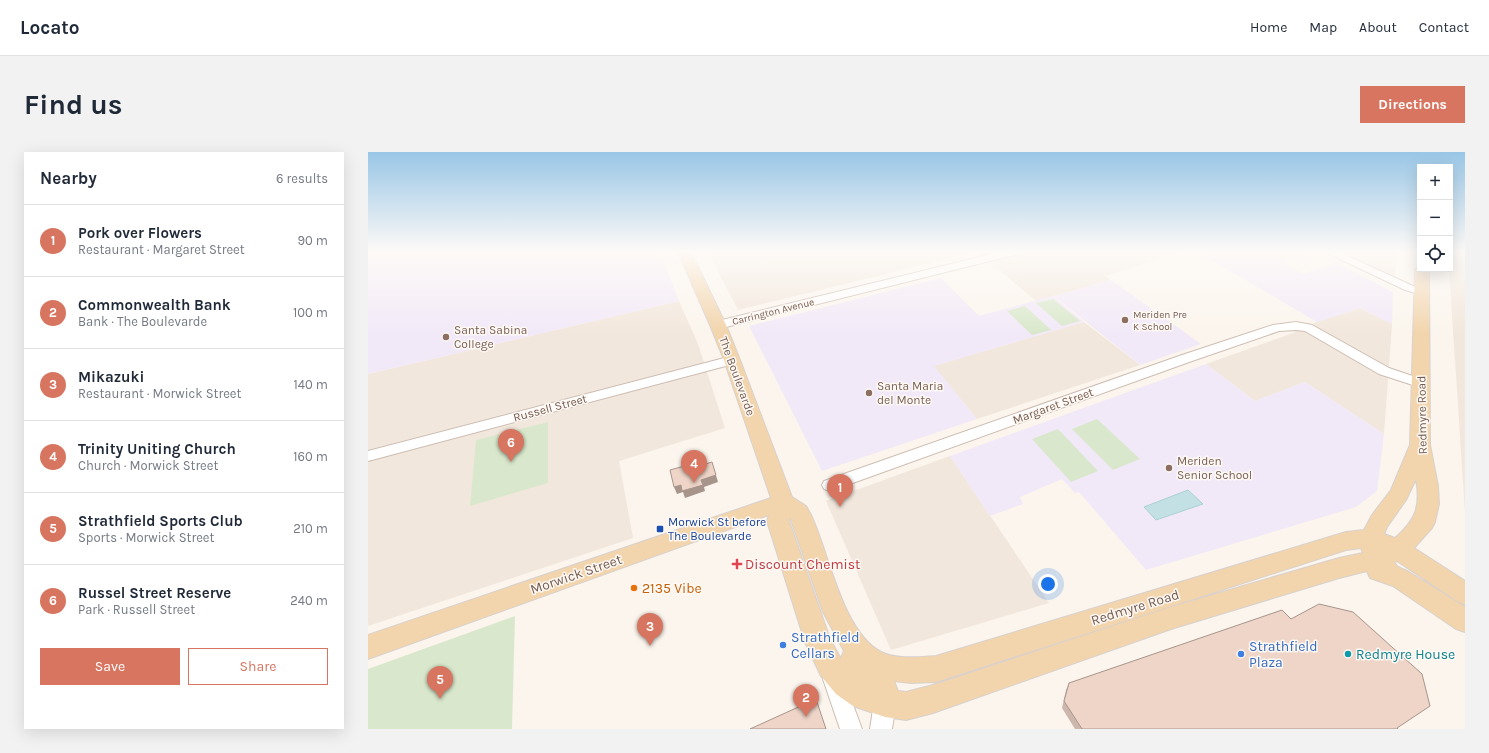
<!DOCTYPE html>
<meta charset="utf-8">
<style>
body{margin:0;font-family:Karla,sans-serif;background:#f2f2f3;color:#1f2937}
.controls{position:absolute;right:12px;top:12px;display:grid;overflow:hidden;border-radius:0px;box-shadow:0 4px 16px #0002}
.controls button{width:36px;height:36px;display:grid;place-items:center;padding:0;border:0;border-bottom:1px solid #e0e1e3;background:#fff;color:#1f2937;font:20px sans-serif}
.you{position:absolute;left:680px;top:432px;width:14px;height:14px;margin:-10px;border:3px solid #fff;border-radius:50%;background:#1a73e8;box-shadow:0 0 0 6px #1a73e833}
.badge{display:grid;place-items:center;width:26px;height:26px;border-radius:50%;background:#d77560;color:#fff;font-size:13px;font-weight:700}
.pin{position:absolute;translate:-50% -33px;filter:drop-shadow(0 1px 2px #0008)}
.pin::after{content:'';position:absolute;top:21px;width:14px;height:12px;background:inherit;clip-path:polygon(0 0,100% 0,50% 100%)}
.list{margin:0;padding:0;list-style:none}
h2{display:flex;justify-content:space-between;align-items:center;height:52px;margin:0;padding:0 16px;font-size:17px}
h2 small{font-size:13px;font-weight:400;color:#747a83}
.list li{display:grid;grid-template-columns:26px 1fr auto;gap:12px;align-items:center;box-sizing:border-box;height:72px;padding:0 16px;border-top:1px solid #e0e1e3}
.list b{display:block;font-size:15px;white-space:nowrap}
.list p{margin:0;font-size:13px;white-space:nowrap;color:#747a83}
.list em{font-size:13px;font-style:normal;color:#747a83}
.actions{display:flex;gap:8px;padding:12px 16px}
.actions a{flex:1;padding:9px 0;border:1px solid #d77560;border-radius:0px;text-align:center;font-size:14px;color:#d77560}
.actions .main{background:#d77560;color:#fff}
.icon{flex:none;width:22px;height:22px;fill:none;stroke:currentColor;stroke-width:2;stroke-linecap:round;stroke-linejoin:round}
.map{position:relative;flex:none;width:1097px;height:577px;overflow:hidden;border-radius:0px}
header{display:flex;align-items:center;gap:24px;box-sizing:border-box;height:56px;padding:0 20px;background:#fff;border-bottom:1px solid #e0e1e3}
header strong{font-size:19px}
nav{display:flex;gap:22px;margin-inline-start:auto;font-size:14px}
.intro{display:flex;align-items:center;justify-content:space-between;box-sizing:border-box;height:96px;padding:0 24px}
h1{margin:0;font-size:28px}
.button{padding:10px 18px;border-radius:0px;background:#d77560;color:#fff;font-size:14px;font-weight:700}
main{display:flex;gap:24px;padding:0 24px}
aside{flex:1;background:#fff;border-radius:0px;box-shadow:0 4px 16px #0002}
.map>svg:first-child{display:block}
</style>
<header>
<strong>Locato</strong>
<nav><a>Home</a><a>Map</a><a>About</a><a>Contact</a></nav>
</header>
<div class="intro"><h1>Find us</h1><a class="button">Directions</a></div>
<main>
<aside>
<h2>Nearby<small>6 results</small></h2>
<ul class="list">
<li><span class="badge">1</span><div><b>Pork over Flowers</b><p>Restaurant · Margaret Street</p></div><em>90 m</em></li>
<li><span class="badge">2</span><div><b>Commonwealth Bank</b><p>Bank · The Boulevarde</p></div><em>100 m</em></li>
<li><span class="badge">3</span><div><b>Mikazuki</b><p>Restaurant · Morwick Street</p></div><em>140 m</em></li>
<li><span class="badge">4</span><div><b>Trinity Uniting Church</b><p>Church · Morwick Street</p></div><em>160 m</em></li>
<li><span class="badge">5</span><div><b>Strathfield Sports Club</b><p>Sports · Morwick Street</p></div><em>210 m</em></li>
<li><span class="badge">6</span><div><b>Russel Street Reserve</b><p>Park · Russell Street</p></div><em>240 m</em></li>
</ul>
<div class="actions"><a class="main">Save</a><a>Share</a></div>
</aside>
<div class="map">
<svg width="1097" height="577" viewBox="0 0 1097 577">
<rect width="100%" height="100%" fill="#fbf5ed"/>
<g fill="#f2e7dc">
<polygon points="340,100 608,100 370,158"/>
<polygon points="610,100 813,100 738,124 743,128 668,149"/>
<polygon points="975,100 1028,100 1027,125"/>
<polygon points="1082,100 1097,100 1097,360 1081,117 1082,117"/>
<polygon points="311,149 330,192 357,276 251,309 265,386 0,474 0,222"/>
<polygon points="992,156 1024,172 1016,282 937,230 887,249 838,212 928,180 949,170"/>
<polygon points="716,170 772,213 609,267 565,214"/>
<polygon points="582,304 681,451 523,498 458,349"/>
</g>
<g fill="#f2e9f8">
<polygon points="0,100 292,100 311,149 0,222"/>
<polygon points="830,100 945,100 947,101 915,111 935,122 968,111 1025,140 1024,172 992,156 949,170"/>
<polygon points="573,126 611,164 685,144 716,170 566,214 609,267 454,319 381,174"/>
<polygon points="743,128 833,192 772,213 686,144"/>
<polygon points="838,212 887,249 937,230 1016,282 1009,339 988,355 778,418 711,340 707,341 694,327 652,345 655,352 622,364 582,304"/>
</g>
<g fill="#d9e8cc">
<polygon points="685,147 712,169 694,174 668,151"/>
<polygon points="657,154 683,178 664,183 639,159"/>
<polygon points="729,267 772,307 745,318 704,277"/>
<polygon points="180,270 180,331 102,354 108,288"/>
<polygon points="690,277 730,319 703,330 664,287"/>
<polygon points="147,464 144,577 0,577 0,517"/>
</g>
<polygon fill="#c3e0e4" stroke="#aad0d4" points="820,338 835,352 788,368 776,355"/>
<g fill="none" stroke-linecap="round" stroke-linejoin="round">
<g stroke="#cdbdb3" stroke-width="2">
<g id="minor">
<polygon points="632,100 651,100 650,102 350,177 346,176 344,173 346,170"/>
<polygon points="957,100 971,100 1045,134 1058,138 1060,140 1054,143 1037,138"/>
<polygon points="928,170 944,173 1021,216 1059,229 1061,232 1059,235 1054,236 1011,222 937,179 928,178 911,179 824,209 468,337 462,339 456,337 454,333 456,329 814,203 905,173"/>
<polygon points="364,204 369,205 370,208 369,211 0,309 0,299"/>
<polygon points="466,517 473,520 494,577 472,577 455,527 459,520"/>
<polygon points="517,540 525,543 528,551 524,577 502,577 506,551 509,543"/>
</g>
</g>
<g stroke="#d8d1ce" stroke-width="2">
<path id="major" d="M310 100H323L358 173 372 208 424 345 438 354 443 363C461 401 474 479 513 500 529 508 551 505 568 504L978 380 996 378 1004 363 1023 338 1042 293 1047 117 1052 113V117H1061L1062 293 1070 334 1071 352 1067 370 1064 376 1046 396 1097 429V453L1089 449 1029 409 1026 410 1030 415 1041 420 1097 455V480L1088 477 1025 434 1002 426 999 419 971 426 803 477 565 561 538 568 517 565 485 554 468 542 453 524 437 490 399 369 401 363 0 507V483L403 346 356 208 342 173ZM1048 327C1053 354 1048 368 1027 386L1016 382 1019 375 1038 348ZM422 365 455 460 476 499 473 506 474 509 462 487 421 369ZM993 396 995 401 971 406 803 455 565 533 538 540 530 539 526 529 543 531 568 530 978 398Z"/>
</g>
<use href="#minor" fill="#fff" fill-rule="evenodd"/>
<use href="#major" fill="#f2d5ad" fill-rule="evenodd"/>
</g>
<polygon fill="#cdb7ac" points="701,531 1029,577 1030,577 707,577 694,556 698,538"/>
<polygon fill="#a7958c" points="344,310 350,330 336,335 337,339 317,346 315,340 309,342 306,335 333,328"/>
<g fill="#eed5c8" stroke="#a7958c">
<polygon points="344,310 348,323 333,328 335,333 314,339 313,333 306,335 302,318 327,311 328,315"/>
<polygon points="951,452 985,460 1054,522 1062,554 1029,576 1030,577 714,577 696,549 701,531 914,458 923,467"/>
<polygon points="448,547 458,577 382,577"/>
</g>
<linearGradient id="sky" x2="0" y2="1"><stop stop-color="#99c6e6"/><stop offset="0.55" stop-color="#fdfaf7"/><stop offset="1" stop-color="#fdfaf7" stop-opacity="0"/></linearGradient>
<rect width="1097" height="181" fill="url(#sky)"/>
<g fill="#8d6e63" stroke="#fef9f4" stroke-width="1.5">
<circle cx="757" cy="168" r="4"/>
<circle cx="78" cy="185" r="4"/>
<circle cx="501" cy="241" r="4"/>
<circle cx="801" cy="316" r="4"/>
</g>
<rect fill="#1a4fb4" stroke="#fef9f4" stroke-width="1.5" x="288" y="373" width="8" height="8" rx="2"/>
<path fill="#e0444e" stroke="#fef9f4" stroke-width="1.5" d="M367 406h4v4h4v4h-4v4h-4v-4h-4v-4h4z"/>
<circle fill="#e8710a" stroke="#fef9f4" stroke-width="1.5" cx="266" cy="436" r="4"/>
<g fill="#3f7fe0" stroke="#fef9f4" stroke-width="1.5">
<circle cx="415" cy="493" r="4"/>
<circle cx="873" cy="502" r="4"/>
</g>
<circle fill="#0f9aa8" stroke="#fef9f4" stroke-width="1.5" cx="980" cy="502" r="4"/>
<g text-anchor="middle" stroke-width="3" stroke-linejoin="round" paint-order="stroke">
<g font-size="10" fill="#755c51" stroke="#fef9f4">
<text transform="translate(405 159) rotate(-14)" y="4">Carrington Avenue</text>
</g>
<g font-size="10" fill="#785e54" stroke="#fef9f4" text-anchor="start">
<text x="765" y="166">Meriden Pre<tspan x="765" dy="12">K School</tspan></text>
</g>
<g font-size="12" fill="#785e54" stroke="#fef9f4" text-anchor="start">
<text x="86" y="182">Santa Sabina<tspan x="86" dy="14">College</tspan></text>
<text x="509" y="238">Santa Maria<tspan x="509" dy="14">del Monte</tspan></text>
<text x="809" y="313">Meriden<tspan x="809" dy="14">Senior School</tspan></text>
</g>
<g font-size="12" fill="#755c51" stroke="#fef9f4">
<text transform="translate(369 224) rotate(70)" y="4">The Boulevarde</text>
<text transform="translate(685 254) rotate(-20)" y="4">Margaret Street</text>
<text transform="translate(182 256) rotate(-15)" y="4">Russell Street</text>
<text transform="translate(1054 263) rotate(-91)" y="4">Redmyre Road</text>
</g>
<g font-size="12" fill="#164399" stroke="#fef9f4" text-anchor="start">
<text x="300" y="374">Morwick St before<tspan x="300" dy="14">The Boulevarde</tspan></text>
</g>
<g font-size="14" fill="#be3a42" stroke="#fef9f4" text-anchor="start">
<text x="377" y="417">Discount Chemist</text>
</g>
<g font-size="14" fill="#755c51" stroke="#fef9f4">
<text transform="translate(208 422) rotate(-19)" y="5">Morwick Street</text>
<text transform="translate(767 455) rotate(-17)" y="5">Redmyre Road</text>
</g>
<g font-size="14" fill="#c56008" stroke="#fef9f4" text-anchor="start">
<text x="274" y="441">2135 Vibe</text>
</g>
<g font-size="14" fill="#366cbe" stroke="#fef9f4" text-anchor="start">
<text x="423" y="490">Strathfield<tspan x="423" dy="16">Cellars</tspan></text>
<text x="881" y="499">Strathfield<tspan x="881" dy="16">Plaza</tspan></text>
</g>
<g font-size="14" fill="#0d838f" stroke="#fef9f4" text-anchor="start">
<text x="988" y="507">Redmyre House</text>
</g>
</g>
</svg>
<div class="controls">
<button>+</button>
<button>−</button>
<button><svg class="icon" aria-label="locate" viewBox="0 0 24 24"><circle cx="12" cy="12" r="6"/><path d="M12 2v4M12 18v4M2 12h4M18 12h4"/></svg></button>
</div>
<div class="you"></div>
<div class="pin badge" style="left:472px;top:355px">1</div>
<div class="pin badge" style="left:438px;top:565px">2</div>
<div class="pin badge" style="left:282px;top:494px">3</div>
<div class="pin badge" style="left:326px;top:331px">4</div>
<div class="pin badge" style="left:72px;top:547px">5</div>
<div class="pin badge" style="left:143px;top:310px">6</div>
</div>
</main>
